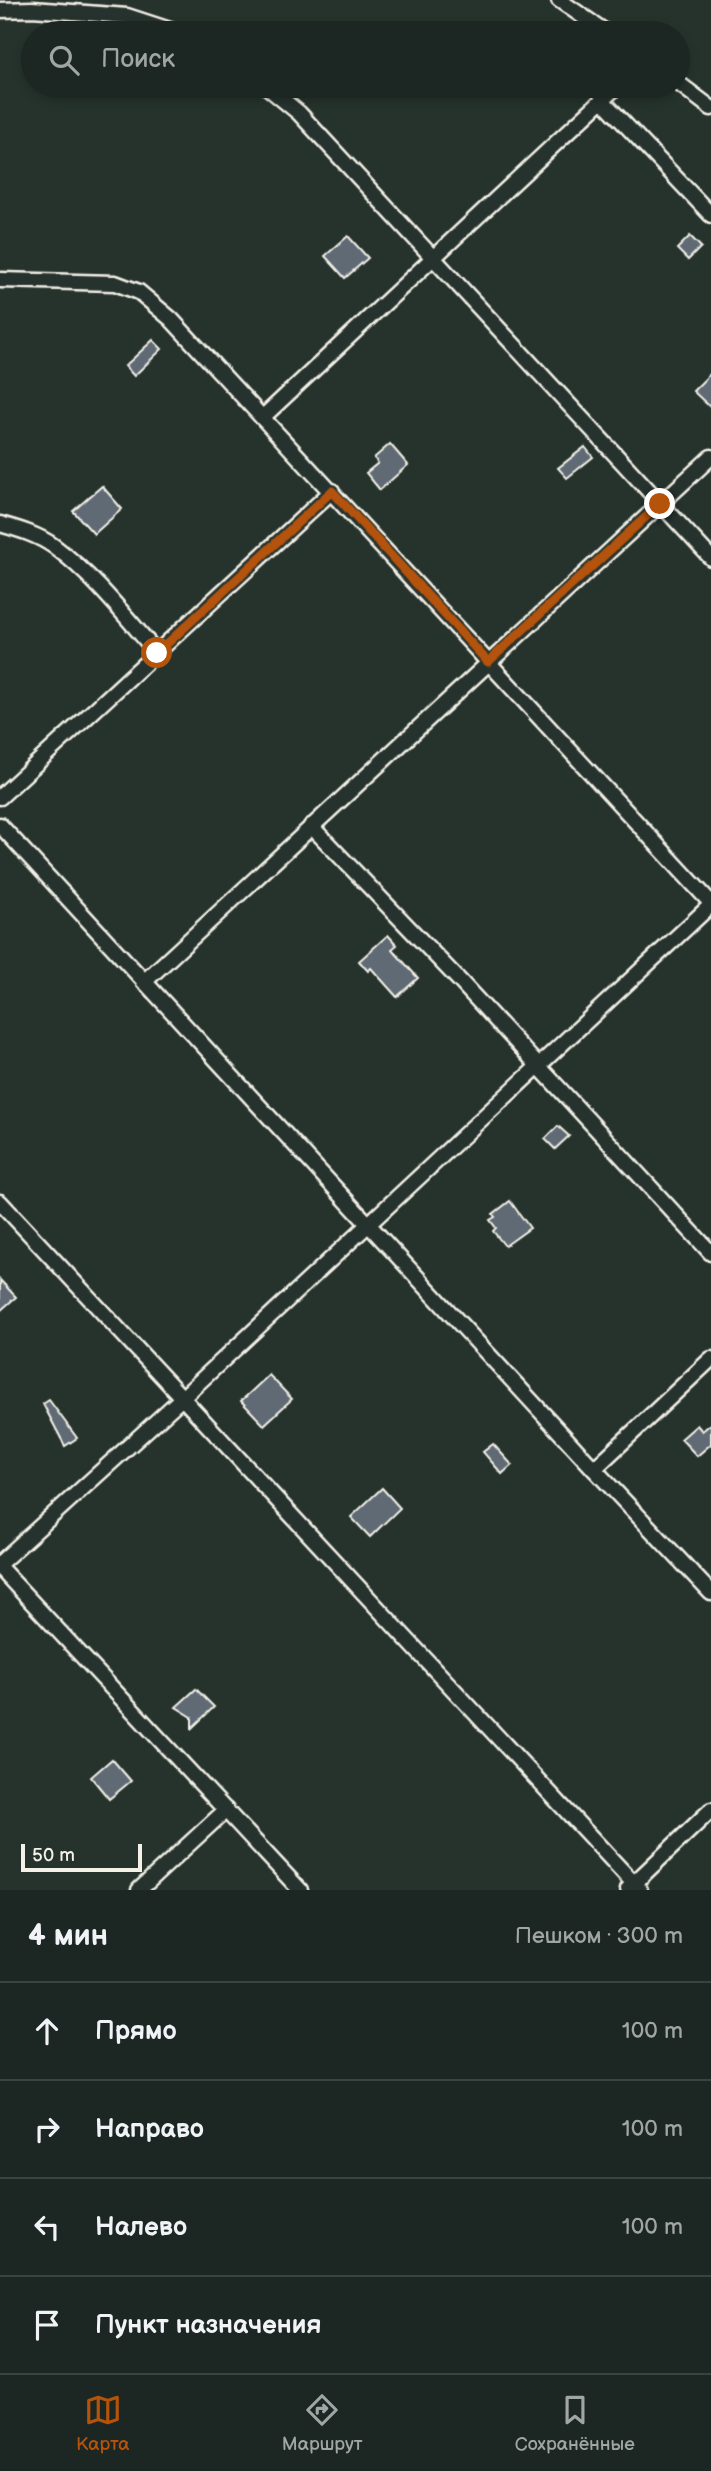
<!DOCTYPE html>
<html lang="ru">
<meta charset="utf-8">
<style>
body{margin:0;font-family:"Balsamiq Sans",sans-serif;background:#252e2a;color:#f1f3f6}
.scale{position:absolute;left:21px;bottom:18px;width:121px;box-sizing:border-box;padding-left:7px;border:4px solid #f4f1e8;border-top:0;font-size:19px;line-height:24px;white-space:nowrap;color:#f4f1e8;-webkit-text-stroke:5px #26332d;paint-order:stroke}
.stop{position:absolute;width:21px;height:21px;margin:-16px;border:5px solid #b45309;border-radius:50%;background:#fff}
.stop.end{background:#b45309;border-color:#fff;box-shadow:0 2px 7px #0008}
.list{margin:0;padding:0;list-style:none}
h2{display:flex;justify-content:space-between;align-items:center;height:91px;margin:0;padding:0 28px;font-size:30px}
h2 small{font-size:23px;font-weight:400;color:#a0a5a5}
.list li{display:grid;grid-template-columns:46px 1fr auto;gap:21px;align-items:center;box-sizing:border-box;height:98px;padding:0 28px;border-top:2px solid #3a4340}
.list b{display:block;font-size:26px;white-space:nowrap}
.list em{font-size:23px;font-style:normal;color:#a0a5a5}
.icon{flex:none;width:38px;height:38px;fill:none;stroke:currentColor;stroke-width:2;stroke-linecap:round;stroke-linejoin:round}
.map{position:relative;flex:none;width:711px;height:1890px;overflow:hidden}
.search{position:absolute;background:#1c2622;box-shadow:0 4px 10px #0003;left:21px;right:21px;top:21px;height:77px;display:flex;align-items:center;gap:18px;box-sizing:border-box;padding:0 24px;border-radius:38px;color:#a0a5a5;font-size:26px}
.sheet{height:483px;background:#1c2622}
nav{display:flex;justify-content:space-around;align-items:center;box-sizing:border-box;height:98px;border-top:2px solid #3a4340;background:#1c2622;font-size:19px;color:#a0a5a5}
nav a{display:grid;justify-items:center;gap:4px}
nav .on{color:#b45309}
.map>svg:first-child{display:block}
</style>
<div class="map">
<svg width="711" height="1890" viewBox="0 0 711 1890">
<rect width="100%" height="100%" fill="#26332d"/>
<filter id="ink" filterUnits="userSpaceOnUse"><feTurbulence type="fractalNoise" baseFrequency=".0143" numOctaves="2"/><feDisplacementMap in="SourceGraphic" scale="14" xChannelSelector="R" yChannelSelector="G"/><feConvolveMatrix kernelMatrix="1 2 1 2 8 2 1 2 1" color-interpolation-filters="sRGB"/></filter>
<g filter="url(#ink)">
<g fill="#5f6a74" stroke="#f4f1e8" stroke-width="2">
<polygon points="348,236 368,258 345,278 325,256"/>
<polygon points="690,236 701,247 688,260 677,249"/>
<polygon points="153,340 162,349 134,376 125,366"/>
<polygon points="711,373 711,408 693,391"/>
<polygon points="390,444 408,465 380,490 366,473 378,463 374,458"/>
<polygon points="585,447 593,457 567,478 558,468"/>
<polygon points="102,486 122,509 94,534 73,511"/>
<polygon points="388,935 397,945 392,949 418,978 397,997 371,968 368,971 359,961"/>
<polygon points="558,1126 569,1136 555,1149 545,1139"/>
<polygon points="510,1201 530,1228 505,1246 493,1231 496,1228 490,1220 495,1217 493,1214"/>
<polygon points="0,1280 16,1297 0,1311"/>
<polygon points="269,1375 292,1399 264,1425 241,1401"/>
<polygon points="49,1400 77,1438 65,1446 43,1404"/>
<polygon points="711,1424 711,1444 697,1456 681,1439 697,1425 702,1431"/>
<polygon points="493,1444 512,1465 502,1474 483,1452"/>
<polygon points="382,1488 400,1508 370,1537 351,1517"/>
<polygon points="196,1689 214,1707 192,1728 192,1717 176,1707"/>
<polygon points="112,1759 131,1781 109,1799 91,1777"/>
</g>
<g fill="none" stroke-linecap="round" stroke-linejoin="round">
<g stroke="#f4f1e8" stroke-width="19">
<g id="street">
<polyline points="559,0 607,33"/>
<polyline points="0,10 32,9 127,16 179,33"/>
<polyline points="678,83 711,108"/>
<polyline points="266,86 299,113 711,558"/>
<polyline points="602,100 711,215"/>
<polyline points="0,280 115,283 139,292 171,319 711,903"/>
<polyline points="263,417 617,86"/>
<path d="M0 524C18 529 39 535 55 547 94 576 125 616 157 653"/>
<polyline points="0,797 332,491"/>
<polyline points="0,825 594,1469 711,1593"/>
<polyline points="311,826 459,980 711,1253"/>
<polyline points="144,982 711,457"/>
<polyline points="0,1202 640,1890"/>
<polyline points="594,1469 711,1359"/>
<polyline points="0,1563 182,1398 711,905"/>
<polyline points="0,1568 300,1890"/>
<polyline points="628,1889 711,1810"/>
<polyline points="139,1890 226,1810"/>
</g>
</g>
<use href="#street" stroke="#26332d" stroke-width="14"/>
</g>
</g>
<g fill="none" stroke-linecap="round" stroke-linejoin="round" filter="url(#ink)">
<polyline stroke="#b45309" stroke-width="9" points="157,653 332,491 488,662 660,504"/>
</g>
</svg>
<div class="scale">50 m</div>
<div class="stop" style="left:157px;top:653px"></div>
<div class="stop end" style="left:660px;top:504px"></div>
<div class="search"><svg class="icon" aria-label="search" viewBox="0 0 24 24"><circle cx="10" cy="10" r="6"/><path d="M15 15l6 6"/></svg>Поиск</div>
</div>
<section class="sheet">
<h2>4 мин<small>Пешком · 300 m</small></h2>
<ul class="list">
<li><svg class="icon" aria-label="ahead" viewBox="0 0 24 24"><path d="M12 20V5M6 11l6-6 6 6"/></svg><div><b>Прямо</b></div><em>100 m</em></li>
<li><svg class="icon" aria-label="right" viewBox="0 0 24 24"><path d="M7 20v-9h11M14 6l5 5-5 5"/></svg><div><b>Направо</b></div><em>100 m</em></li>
<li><svg class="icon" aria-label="left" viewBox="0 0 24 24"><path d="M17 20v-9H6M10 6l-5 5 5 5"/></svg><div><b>Налево</b></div><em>100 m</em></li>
<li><svg class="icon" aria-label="arrive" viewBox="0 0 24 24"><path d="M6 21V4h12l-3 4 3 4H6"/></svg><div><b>Пункт назначения</b></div></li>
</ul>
</section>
<nav>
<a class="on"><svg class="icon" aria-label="map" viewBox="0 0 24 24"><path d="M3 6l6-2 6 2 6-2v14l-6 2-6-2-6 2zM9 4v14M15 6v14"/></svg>Карта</a>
<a><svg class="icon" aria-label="directions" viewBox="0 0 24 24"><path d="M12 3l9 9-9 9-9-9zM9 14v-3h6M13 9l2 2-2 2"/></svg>Маршрут</a>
<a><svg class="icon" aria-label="saved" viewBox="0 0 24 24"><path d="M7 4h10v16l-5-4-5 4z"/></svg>Сохранённые</a>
</nav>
